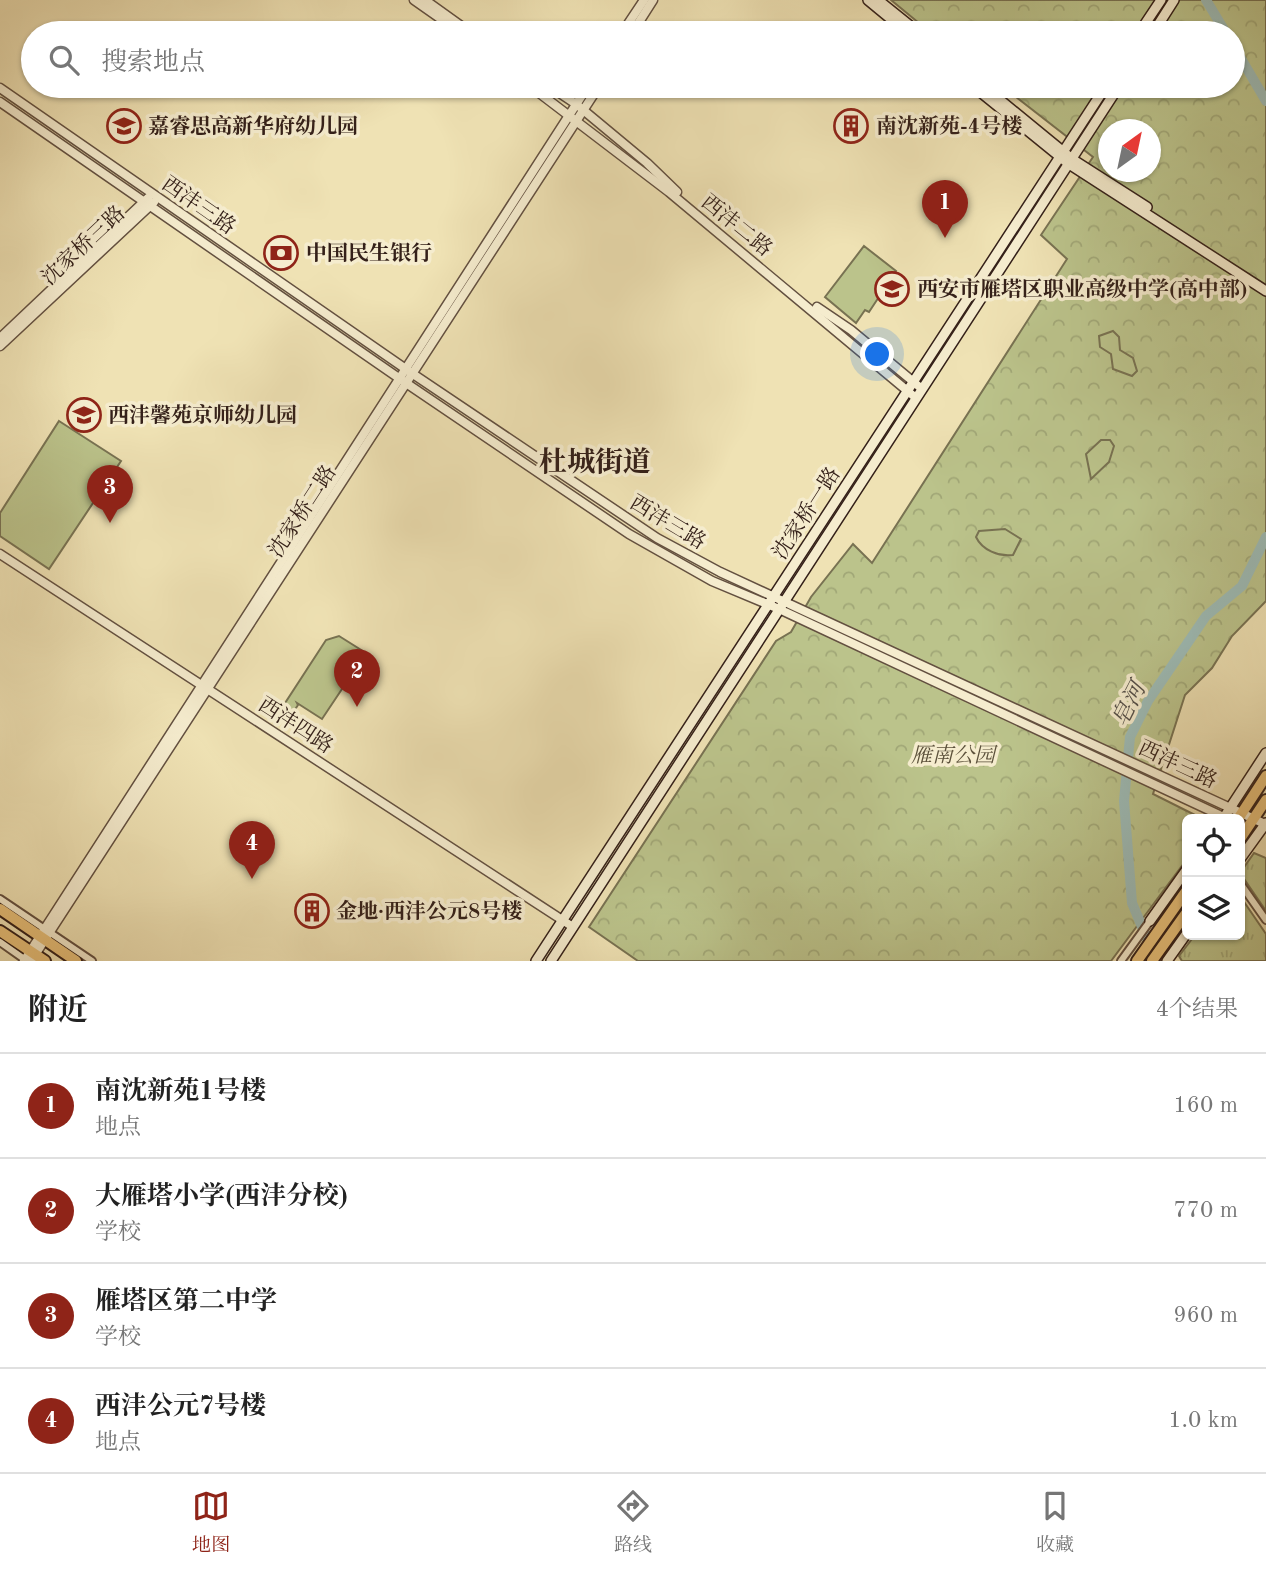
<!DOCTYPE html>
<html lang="zh">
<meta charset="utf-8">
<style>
body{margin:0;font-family:"Old Standard TT","Noto Serif SC",serif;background:#f2f2f2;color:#222}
.controls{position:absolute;right:21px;bottom:21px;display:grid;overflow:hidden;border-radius:10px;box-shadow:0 2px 5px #0004}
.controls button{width:63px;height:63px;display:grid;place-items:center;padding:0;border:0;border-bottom:2px solid #e0e0e0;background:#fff;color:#222;font:35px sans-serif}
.compass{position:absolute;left:1098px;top:119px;width:63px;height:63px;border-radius:50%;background:#fff;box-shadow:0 2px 5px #0004;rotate:33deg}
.you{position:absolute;left:878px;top:355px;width:24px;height:24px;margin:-18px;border:5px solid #fff;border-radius:50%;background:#1a73e8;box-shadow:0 0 0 10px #1a73e833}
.badge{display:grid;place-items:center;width:46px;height:46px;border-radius:50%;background:#8f2418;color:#fff;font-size:23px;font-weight:700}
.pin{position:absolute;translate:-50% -58px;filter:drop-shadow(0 2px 4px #0008)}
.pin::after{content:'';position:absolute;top:37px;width:24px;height:21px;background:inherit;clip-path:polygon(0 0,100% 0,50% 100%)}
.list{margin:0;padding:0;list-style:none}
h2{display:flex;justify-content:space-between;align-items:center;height:91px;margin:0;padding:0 28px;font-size:30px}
h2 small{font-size:23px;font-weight:400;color:#767676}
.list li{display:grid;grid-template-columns:46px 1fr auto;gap:21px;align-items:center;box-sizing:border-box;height:105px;padding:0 28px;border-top:2px solid #e0e0e0}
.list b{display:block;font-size:26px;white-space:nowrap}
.list p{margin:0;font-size:23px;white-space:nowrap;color:#767676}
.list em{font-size:23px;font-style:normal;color:#767676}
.icon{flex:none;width:38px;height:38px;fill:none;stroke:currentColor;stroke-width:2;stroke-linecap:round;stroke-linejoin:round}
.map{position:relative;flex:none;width:1266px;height:961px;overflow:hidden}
.search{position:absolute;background:#fff;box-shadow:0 2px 5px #0004;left:21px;right:21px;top:21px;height:77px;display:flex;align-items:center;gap:18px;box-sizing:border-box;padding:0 24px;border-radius:38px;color:#767676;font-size:26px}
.sheet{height:511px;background:#fff}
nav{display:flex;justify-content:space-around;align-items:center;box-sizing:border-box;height:98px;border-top:2px solid #e0e0e0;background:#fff;font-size:19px;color:#767676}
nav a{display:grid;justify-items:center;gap:4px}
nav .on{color:#8f2418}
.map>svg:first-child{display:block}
</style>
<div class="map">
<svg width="1266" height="961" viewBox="0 0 1266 961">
<defs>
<pattern id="grass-tufts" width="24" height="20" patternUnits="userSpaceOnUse" patternTransform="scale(1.75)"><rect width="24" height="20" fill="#bbc38b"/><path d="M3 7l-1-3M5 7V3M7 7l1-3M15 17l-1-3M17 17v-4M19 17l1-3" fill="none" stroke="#a1a777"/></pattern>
<pattern id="park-crowns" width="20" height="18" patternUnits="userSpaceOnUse" patternTransform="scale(1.75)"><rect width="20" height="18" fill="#bbc38b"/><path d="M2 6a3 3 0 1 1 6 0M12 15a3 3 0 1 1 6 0" fill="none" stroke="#a1a777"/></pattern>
</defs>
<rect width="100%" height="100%" fill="#efe2b4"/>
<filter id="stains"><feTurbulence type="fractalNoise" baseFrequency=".00286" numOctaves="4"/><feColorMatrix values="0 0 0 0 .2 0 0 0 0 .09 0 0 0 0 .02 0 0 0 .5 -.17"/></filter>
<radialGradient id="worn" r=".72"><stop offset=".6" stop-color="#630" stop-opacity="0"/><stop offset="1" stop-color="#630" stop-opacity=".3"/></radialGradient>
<g fill="url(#grass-tufts)" stroke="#787252" stroke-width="2">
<polygon points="1254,853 1266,858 1266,911 1240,873"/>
<polygon points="1240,896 1266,934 1266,961 1182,961 1179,956 1195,935 1240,935"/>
</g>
<path fill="url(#park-crowns)" stroke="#787252" stroke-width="2" fill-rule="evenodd" d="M891 0H1266V601L1232 636 1212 668 1185 695 1153 794 1203 819H1187V859L1111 961H638L589 927 776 641 791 632 811 597 853 544 872 563 1067 259 1041 235 1093 157 1002 86H1233V33H931ZM1108 130H1150V172H1108Z"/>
<g fill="#bbc38b" stroke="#787252" stroke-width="2">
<polygon points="864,246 896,271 869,312 865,310 856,323 825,297"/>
<polygon points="1113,331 1119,337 1120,350 1133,358 1137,371 1132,376 1113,369 1111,354 1100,347 1099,336"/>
<polygon points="59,421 121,461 49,569 0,536 0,513"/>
<polygon points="1101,440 1110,440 1114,446 1109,462 1091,479 1086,454"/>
<path d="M1005 529 1021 539 1013 555C999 557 982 550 976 537L979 531Z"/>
<polygon points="339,636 366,653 322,719 297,703 298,705 286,723 276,717 326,640"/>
</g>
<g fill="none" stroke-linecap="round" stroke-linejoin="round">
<g stroke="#9dbcb7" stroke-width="10">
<polyline points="1206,0 1226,33"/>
<polyline points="1233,45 1266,101"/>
<polyline points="1151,948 1132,903 1124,801 1130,737 1148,701 1206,616 1242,586 1266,537"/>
</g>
<g stroke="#635040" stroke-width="10">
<g id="minor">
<polyline points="1240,883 1266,920"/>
<polyline points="0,899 92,961"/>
<polyline points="0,942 27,961"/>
<polyline points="1121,961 1150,921"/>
</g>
</g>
<g stroke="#635040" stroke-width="11">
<g id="tertiary">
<polyline points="414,0 461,33"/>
<polyline points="425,0 471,33"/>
<polyline points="622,33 644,0"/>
<polyline points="632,33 653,0"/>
<polyline points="530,86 669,192 916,398"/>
<polyline points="549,86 576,104 647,163 677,192"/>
<polyline points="0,88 413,374 657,538 720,572 1265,824"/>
<polyline points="0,102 406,383 629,534 712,581 779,609 1228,819"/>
<polyline points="817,307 851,330 922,389"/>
<polyline points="0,338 148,198"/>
<polyline points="0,346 154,202"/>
<polyline points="0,554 573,927"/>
<polyline points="24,961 588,86"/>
<polyline points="31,961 599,86"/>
</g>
</g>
<g stroke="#342019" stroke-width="12">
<g id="secondary">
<polyline points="868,0 908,33"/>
<polyline points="878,0 919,33"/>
<polyline points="1139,33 1161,0"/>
<polyline points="1153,33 1174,0"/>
<polyline points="973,86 1069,164 1266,291"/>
<polyline points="983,86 1072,159 1147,207"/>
<polyline points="1223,819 1266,753"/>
<polyline points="1240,859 1266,823"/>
<polyline points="1150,921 1187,869"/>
<polyline points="536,961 1106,86"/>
<polyline points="551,961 1119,86"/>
<polyline points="1167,961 1187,933"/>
</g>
</g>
<g stroke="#342019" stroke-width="14">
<g id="primary">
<polyline points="1238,819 1266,776"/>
<polyline points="1240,839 1266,800"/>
<polyline points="0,909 76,961"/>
<polyline points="0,931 45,961"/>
<polyline points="1137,961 1187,890"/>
<polyline points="1152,961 1187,912"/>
</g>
</g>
<use href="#minor" stroke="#f5ecce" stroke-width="6"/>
<use href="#tertiary" stroke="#f5ecce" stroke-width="8"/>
<use href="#secondary" stroke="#f5ecce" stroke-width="9"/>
<use href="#primary" stroke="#e8c17a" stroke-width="10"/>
</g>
<defs>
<g id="school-ring" transform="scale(1.75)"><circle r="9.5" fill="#f5ecce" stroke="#8f2418" stroke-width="1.5"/><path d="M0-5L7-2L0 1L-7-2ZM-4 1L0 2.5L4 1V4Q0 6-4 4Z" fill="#8f2418"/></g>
<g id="building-ring" transform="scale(1.75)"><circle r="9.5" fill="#f5ecce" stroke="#8f2418" stroke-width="1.5"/><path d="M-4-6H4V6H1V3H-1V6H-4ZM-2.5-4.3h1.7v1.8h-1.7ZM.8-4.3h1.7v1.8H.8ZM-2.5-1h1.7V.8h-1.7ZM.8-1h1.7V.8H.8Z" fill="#8f2418"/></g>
<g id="bank-ring" transform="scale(1.75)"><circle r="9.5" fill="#f5ecce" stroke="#8f2418" stroke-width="1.5"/><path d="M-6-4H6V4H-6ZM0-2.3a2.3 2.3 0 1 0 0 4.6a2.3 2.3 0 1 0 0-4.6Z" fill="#8f2418"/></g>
</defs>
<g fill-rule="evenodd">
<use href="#school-ring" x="124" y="126"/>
<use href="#building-ring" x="851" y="126"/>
<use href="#bank-ring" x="281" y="253"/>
<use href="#school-ring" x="892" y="289"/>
<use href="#school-ring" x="84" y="415"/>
<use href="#building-ring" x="312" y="911"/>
</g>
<g text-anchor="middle" stroke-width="7" stroke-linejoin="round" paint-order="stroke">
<g font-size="21" font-weight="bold" fill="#342019" stroke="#f5ecce" text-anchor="start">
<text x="148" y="133">嘉睿思高新华府幼儿园</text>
<text x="876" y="133">南沈新苑-4号楼</text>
<text x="306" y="260">中国民生银行</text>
<text x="917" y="296">西安市雁塔区职业高级中学(高中部)</text>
<text x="108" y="422">西沣馨苑京师幼儿园</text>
<text x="336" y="918">金地·西沣公元8号楼</text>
</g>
<g font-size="21" fill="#342019" stroke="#f5ecce">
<text transform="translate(199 205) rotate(35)" y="7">西沣三路</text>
<text transform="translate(737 225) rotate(39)" y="7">西沣二路</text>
<text transform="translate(83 245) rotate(-43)" y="7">沈家桥三路</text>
<text transform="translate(302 511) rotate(-57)" y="7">沈家桥二路</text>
<text transform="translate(806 513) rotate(-57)" y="7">沈家桥一路</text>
<text transform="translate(668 522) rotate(31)" y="7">西沣三路</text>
<text transform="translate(296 725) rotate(33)" y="7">西沣四路</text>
<text transform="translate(1178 764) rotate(25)" y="7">西沣三路</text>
</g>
<g font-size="21" font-style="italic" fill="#5c513b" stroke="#f5ecce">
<text x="953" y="762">雁南公园</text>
</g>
<g font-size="23" font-style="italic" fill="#544f48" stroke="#f5ecce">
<text transform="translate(1128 704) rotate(-63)" y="8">皂河</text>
</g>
<g font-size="28" font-weight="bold" fill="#342019" stroke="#f5ecce">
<text x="595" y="471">杜城街道</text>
</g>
</g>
<rect width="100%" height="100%" filter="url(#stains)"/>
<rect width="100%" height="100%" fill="url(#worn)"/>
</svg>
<div class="controls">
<button><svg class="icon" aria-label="locate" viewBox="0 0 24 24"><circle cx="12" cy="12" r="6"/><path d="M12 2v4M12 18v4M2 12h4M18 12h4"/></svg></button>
<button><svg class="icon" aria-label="layers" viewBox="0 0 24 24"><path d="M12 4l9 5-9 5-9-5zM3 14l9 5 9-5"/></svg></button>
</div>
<svg class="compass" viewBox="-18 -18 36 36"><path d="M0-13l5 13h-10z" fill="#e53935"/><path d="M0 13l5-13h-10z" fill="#767676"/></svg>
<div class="you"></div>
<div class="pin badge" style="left:945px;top:238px">1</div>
<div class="pin badge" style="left:357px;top:707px">2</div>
<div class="pin badge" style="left:110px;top:523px">3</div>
<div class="pin badge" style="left:252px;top:879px">4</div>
<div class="search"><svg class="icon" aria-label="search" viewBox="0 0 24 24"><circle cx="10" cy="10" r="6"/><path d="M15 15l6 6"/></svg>搜索地点</div>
</div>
<section class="sheet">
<h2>附近<small>4个结果</small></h2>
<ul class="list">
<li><span class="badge">1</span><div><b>南沈新苑1号楼</b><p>地点</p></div><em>160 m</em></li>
<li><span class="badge">2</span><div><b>大雁塔小学(西沣分校)</b><p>学校</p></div><em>770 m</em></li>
<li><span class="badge">3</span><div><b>雁塔区第二中学</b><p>学校</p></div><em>960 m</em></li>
<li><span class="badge">4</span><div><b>西沣公元7号楼</b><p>地点</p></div><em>1.0 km</em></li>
</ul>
</section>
<nav>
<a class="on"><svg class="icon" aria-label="map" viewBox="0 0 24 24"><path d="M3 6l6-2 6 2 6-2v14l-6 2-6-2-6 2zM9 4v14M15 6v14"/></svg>地图</a>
<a><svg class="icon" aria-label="directions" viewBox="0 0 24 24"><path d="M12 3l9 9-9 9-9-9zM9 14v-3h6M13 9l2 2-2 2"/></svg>路线</a>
<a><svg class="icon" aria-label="saved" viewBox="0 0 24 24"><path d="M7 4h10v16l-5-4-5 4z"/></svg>收藏</a>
</nav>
